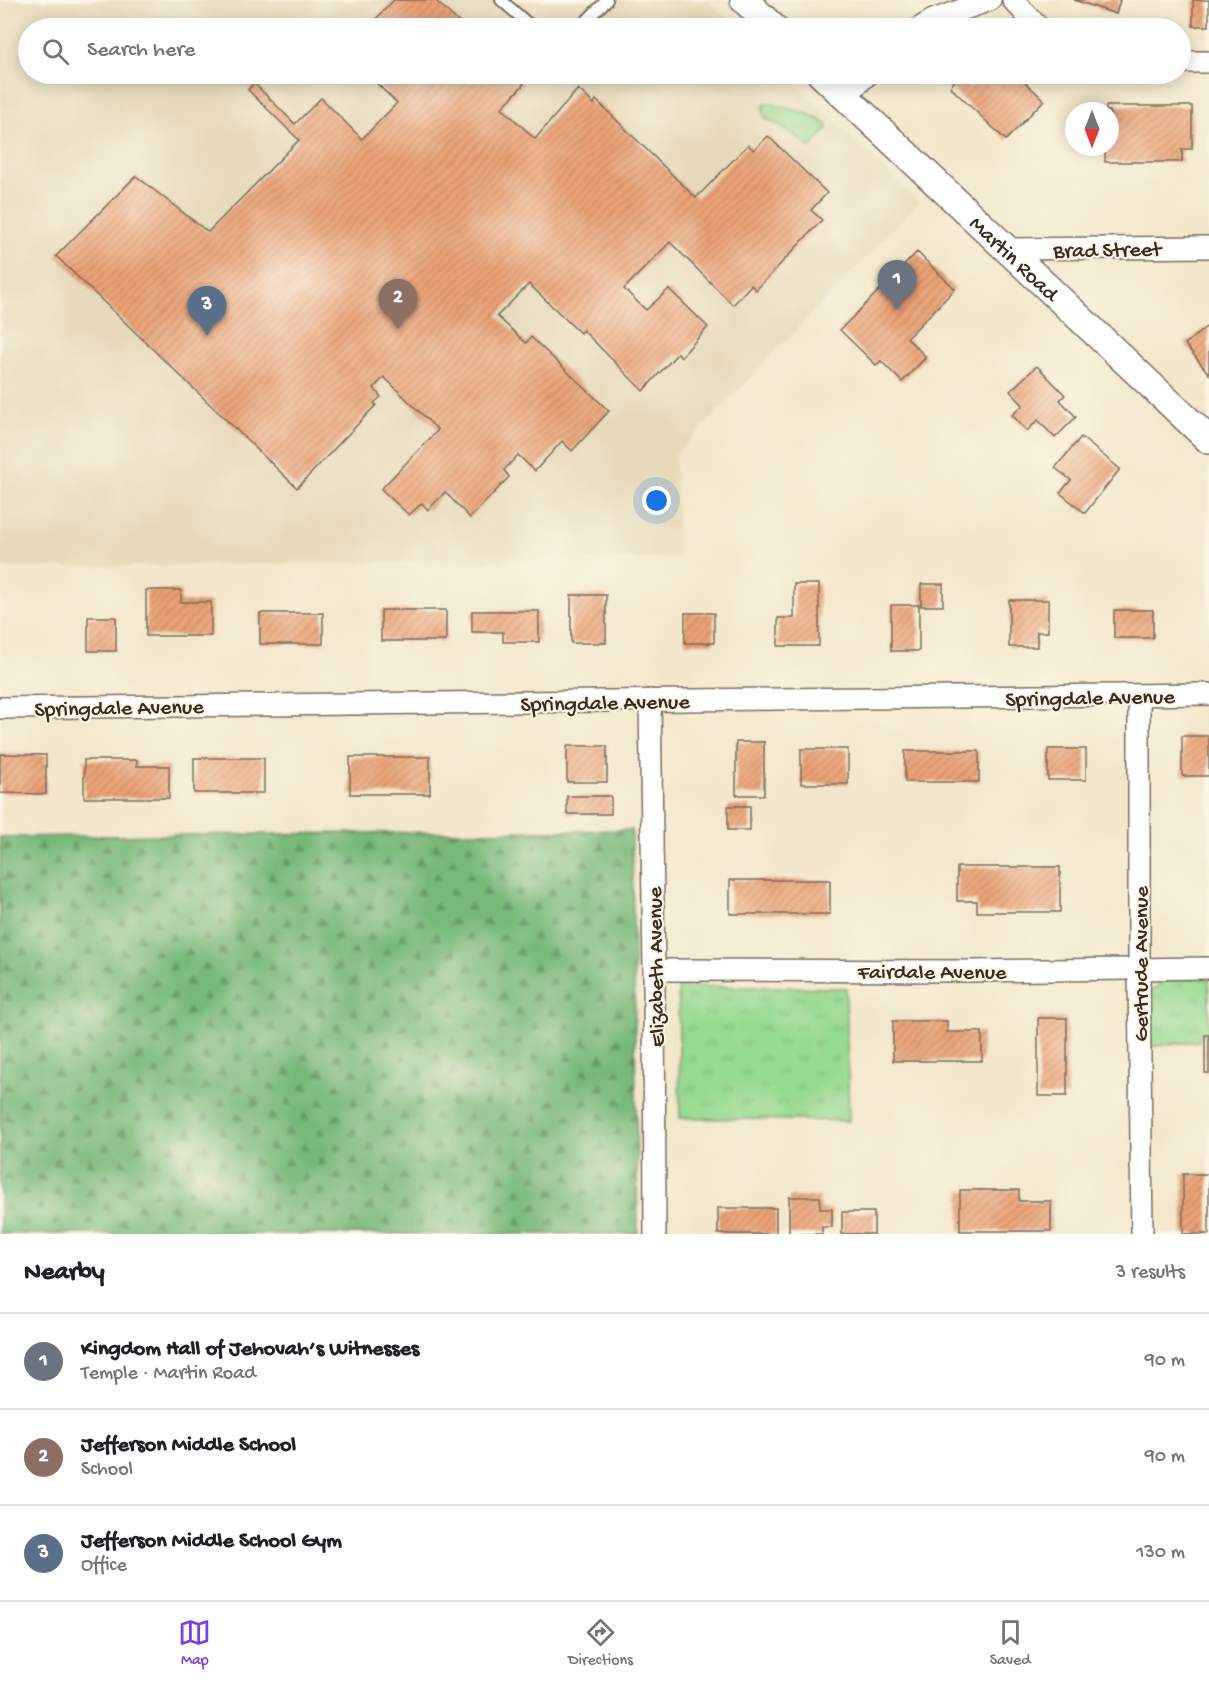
<!DOCTYPE html>
<meta charset="utf-8">
<style>
body{margin:0;font-family:"Gochi Hand",sans-serif;background:#f2f2f2;color:#202124}
.compass{position:absolute;left:1065px;top:102px;width:54px;height:54px;border-radius:50%;background:#fff;box-shadow:0 3px 15px #0003;rotate:180deg}
.you{position:absolute;left:657px;top:501px;width:21px;height:21px;margin:-15px;border:4px solid #fff;border-radius:50%;background:#1a73e8;box-shadow:0 0 0 9px #1a73e833}
.badge{display:grid;place-items:center;width:39px;height:39px;border-radius:50%;background:#7c3aed;color:#fff;font-size:20px;font-weight:700}
.pin{position:absolute;translate:-50% -50px;filter:drop-shadow(0 2px 3px #0008)}
.pin::after{content:'';position:absolute;top:32px;width:21px;height:18px;background:inherit;clip-path:polygon(0 0,100% 0,50% 100%)}
.list{margin:0;padding:0;list-style:none}
h2{display:flex;justify-content:space-between;align-items:center;height:78px;margin:0;padding:0 24px;font-size:26px}
h2 small{font-size:20px;font-weight:400;color:#757577}
.list li{display:grid;grid-template-columns:39px 1fr auto;gap:18px;align-items:center;box-sizing:border-box;height:96px;padding:0 24px;border-top:2px solid #e0e0e0}
.list b{display:block;font-size:22px;white-space:nowrap}
.list p{margin:0;font-size:20px;white-space:nowrap;color:#757577}
.list em{font-size:20px;font-style:normal;color:#757577}
.icon{flex:none;width:33px;height:33px;fill:none;stroke:currentColor;stroke-width:2;stroke-linecap:round;stroke-linejoin:round}
.map{position:relative;flex:none;width:1209px;height:1234px;overflow:hidden}
.search{position:absolute;background:#fff;box-shadow:0 3px 15px #0003;left:18px;right:18px;top:18px;height:66px;display:flex;align-items:center;gap:15px;box-sizing:border-box;padding:0 21px;border-radius:33px;color:#757577;font-size:22px}
.sheet{height:366px;background:#fff}
nav{display:flex;justify-content:space-around;align-items:center;box-sizing:border-box;height:84px;border-top:2px solid #e0e0e0;background:#fff;font-size:16px;color:#757577}
nav a{display:grid;justify-items:center;gap:3px}
nav .on{color:#7c3aed}
.map>svg:first-child{display:block}
</style>
<div class="map">
<svg width="1209" height="1234" viewBox="0 0 1209 1234">
<defs>
<pattern id="grass-tufts" width="24" height="20" patternUnits="userSpaceOnUse" patternTransform="scale(1.5)"><rect width="24" height="20" fill="#96d990"/><path d="M3 7l-1-3M5 7V3M7 7l1-3M15 17l-1-3M17 17v-4M19 17l1-3" fill="none" stroke="#82ba7c"/></pattern>
<pattern id="forest-firs" width="22" height="20" patternUnits="userSpaceOnUse" patternTransform="scale(1.5)"><rect width="22" height="20" fill="#78b97a"/><path d="M5 1l3.5 6h-7zM16 11l3.5 6h-7z" fill="#649763"/></pattern>
<pattern id="building-hatch" width="6" height="6" patternUnits="userSpaceOnUse" patternTransform="scale(1.5)"><rect width="6" height="6" fill="#eba276"/><path d="M-1 1l2-2M0 6l6-6M5 7l2-2" fill="none" stroke="#c08460"/></pattern>
</defs>
<rect width="100%" height="100%" fill="#fcf5e5"/>
<filter id="ink" filterUnits="userSpaceOnUse"><feTurbulence type="fractalNoise" baseFrequency=".0167" numOctaves="2"/><feDisplacementMap in="SourceGraphic" scale="12" xChannelSelector="R" yChannelSelector="G"/><feConvolveMatrix kernelMatrix="1 2 1 2 8 2 1 2 1" color-interpolation-filters="sRGB"/></filter>
<filter id="wash" filterUnits="userSpaceOnUse"><feTurbulence type="fractalNoise" baseFrequency=".008" numOctaves="4" result="noise"/><feDisplacementMap in="SourceGraphic" scale="24" xChannelSelector="R" yChannelSelector="G"/><feGaussianBlur stdDeviation="1.35" result="paint"/><feColorMatrix in="noise" values="0 0 0 0 0 0 0 0 0 0 0 0 0 0 0 0 0 1.4 0 .05"/><feComposite in="paint" operator="in"/></filter>
<g filter="url(#wash)">
<rect width="100%" height="100%" fill="#f2e7cb"/>
<polygon fill="#e6daba" points="0,0 707,0 736,28 28,28 28,74 784,74 919,202 675,456 678,558 0,568"/>
<g fill="url(#grass-tufts)" stroke="#688257" stroke-width="1.5">
<polygon points="768,103 809,114 827,124 827,129 811,147 778,124 767,120 763,111 764,105"/>
<path d="M1209 979V1033H1201L1199 1041 1150 1047 1149 995C1160 974 1189 980 1209 979Z"/>
<polygon points="678,986 846,988 849,1121 680,1118"/>
</g>
<polygon fill="url(#forest-firs)" stroke="#5a724c" stroke-width="1.5" points="632,830 638,1234 0,1234 0,837"/>
<g id="blocks">
<g fill="url(#building-hatch)">
<polygon points="394,0 435,0 465,28 372,28 369,26"/>
<polygon points="1074,0 1120,0 1116,14"/>
<rect x="1193" y="0" width="16" height="26"/>
<polygon points="367,74 512,74 524,84 502,108 535,139 578,89 594,104 596,100 696,198 748,145 754,150 768,136 827,193 811,210 822,220 756,290 751,285 733,305 670,242 624,289 646,310 669,289 708,327 681,357 678,353 643,391 583,330 580,333 529,284 497,316 526,343 531,337 609,411 572,451 562,441 535,471 518,455 504,470 509,477 470,518 445,492 428,510 422,503 409,515 381,489 438,430 384,377 374,388 381,397 374,403 376,405 297,488 56,256 136,176 208,232 299,140 248,90 254,83 295,124 321,98 362,139 397,103"/>
<polygon points="955,74 1016,74 1044,100 1006,140 950,87 958,77"/>
<polygon points="1106,106 1192,106 1192,149 1182,149 1182,162 1105,162 1105,147 1110,147 1110,111 1106,111"/>
<polygon points="917,252 955,289 907,338 926,357 902,382 881,361 876,365 840,330"/>
<polygon points="1206,327 1209,331 1209,374 1185,344"/>
<polygon points="1037,366 1065,395 1060,400 1076,417 1055,438 1038,420 1027,431 1012,415 1023,405 1010,391"/>
<polygon points="1081,437 1120,469 1085,513 1060,493 1071,480 1055,468"/>
<polygon points="794,584 819,584 819,646 778,646 778,618 794,618"/>
<rect x="921" y="584" width="22" height="22"/>
<polygon points="146,590 181,590 181,602 211,602 211,636 146,636"/>
<rect x="571" y="595" width="35" height="48"/>
<polygon points="1009,600 1048,600 1048,632 1037,632 1037,647 1009,647"/>
<rect x="891" y="605" width="28" height="46"/>
<rect x="381" y="610" width="65" height="31"/>
<rect x="1114" y="610" width="39" height="28"/>
<polygon points="472,611 539,611 539,642 503,642 503,632 472,632"/>
<rect x="260" y="613" width="63" height="31"/>
<rect x="685" y="613" width="29" height="30"/>
<rect x="88" y="617" width="28" height="34"/>
<rect x="1182" y="736" width="27" height="40"/>
<rect x="736" y="742" width="28" height="53"/>
<rect x="567" y="746" width="40" height="36"/>
<rect x="801" y="749" width="47" height="35"/>
<rect x="1048" y="749" width="38" height="31"/>
<rect x="905" y="751" width="74" height="31"/>
<polygon points="0,754 46,755 46,794 0,793"/>
<rect x="350" y="757" width="80" height="37"/>
<rect x="194" y="758" width="70" height="35"/>
<polygon points="84,760 137,760 137,766 169,766 169,798 84,798"/>
<rect x="567" y="796" width="44" height="18"/>
<rect x="728" y="806" width="22" height="24"/>
<polygon points="957,867 1060,867 1060,912 977,912 977,901 957,901"/>
<rect x="730" y="880" width="100" height="34"/>
<rect x="1038" y="1018" width="29" height="78"/>
<polygon points="893,1021 947,1021 947,1032 982,1032 982,1061 893,1061"/>
<rect x="1205" y="1035" width="4" height="38"/>
<rect x="1183" y="1174" width="26" height="60"/>
<polygon points="960,1190 1019,1190 1019,1201 1051,1201 1051,1231 960,1231"/>
<polygon points="789,1197 820,1197 820,1209 832,1209 832,1227 822,1227 822,1234 789,1234"/>
<rect x="718" y="1208" width="58" height="26"/>
<rect x="842" y="1212" width="32" height="22"/>
</g>
</g>
</g>
<g filter="url(#ink)">
<use href="#blocks" fill-opacity="0" stroke="#7b6c5b" stroke-width="1.5"/>
<g fill="none" stroke-linecap="round" stroke-linejoin="round">
<g stroke="#7b6c5b" stroke-width="14">
<g id="service">
<polyline points="501,0 533,28"/>
<polyline points="579,28 607,0"/>
</g>
</g>
<g stroke="#7b6c5b" stroke-width="24">
<g id="minor">
<polyline points="1013,0 1039,28"/>
<polyline points="920,28 933,20 990,0"/>
<polyline points="1180,62 1209,62"/>
<polyline points="845,96 868,74"/>
<polyline points="1006,249 1209,247"/>
<polyline points="1139,695 1139,969 1142,1234"/>
<polyline points="650,700 654,970 655,1234"/>
<polyline points="0,708 1209,694"/>
<polyline points="654,970 971,971 1209,968"/>
</g>
</g>
<g stroke="#7b6c5b" stroke-width="30">
<g id="tertiary">
<polyline points="744,0 774,28"/>
<path id="s1" d="M821 74 1209 440"/>
</g>
</g>
<use href="#service" stroke="#fff" stroke-width="10"/>
<use href="#minor" stroke="#fff" stroke-width="21"/>
<use href="#tertiary" stroke="#fff" stroke-width="27"/>
</g>
</g>
<g text-anchor="middle" stroke-width="4.5" stroke-linejoin="round" paint-order="stroke">
<g font-size="22" fill="#3b2a1e" stroke="#fcf5e5">
<text transform="translate(1107 248) rotate(-1)" y="8">Brad Street</text>
<text dy="8" stroke="none"><textPath href="#s1" startOffset="267">Martin Road</textPath></text>
<text transform="translate(1090 696) rotate(-1)" y="8">Springdale Avenue</text>
<text transform="translate(605 701) rotate(-1)" y="8">Springdale Avenue</text>
<text transform="translate(119 706) rotate(-1)" y="8">Springdale Avenue</text>
<text transform="translate(1139 964) rotate(-90)" y="8">Gertrude Avenue</text>
<text transform="translate(654 967) rotate(-91)" y="8">Elizabeth Avenue</text>
<text x="932" y="978">Fairdale Avenue</text>
</g>
</g>
</svg>
<svg class="compass" viewBox="-18 -18 36 36"><path d="M0-13l5 13h-10z" fill="#e53935"/><path d="M0 13l5-13h-10z" fill="#757577"/></svg>
<div class="you"></div>
<div class="pin badge" style="left:897px;top:310px;background:#6b7280">1</div>
<div class="pin badge" style="left:398px;top:329px;background:#8d6e63">2</div>
<div class="pin badge" style="left:207px;top:336px;background:#5c6f8a">3</div>
<div class="search"><svg class="icon" aria-label="search" viewBox="0 0 24 24"><circle cx="10" cy="10" r="6"/><path d="M15 15l6 6"/></svg>Search here</div>
</div>
<section class="sheet">
<h2>Nearby<small>3 results</small></h2>
<ul class="list">
<li><span class="badge" style="background:#6b7280">1</span><div><b>Kingdom Hall of Jehovah’s Witnesses</b><p>Temple · Martin Road</p></div><em>90 m</em></li>
<li><span class="badge" style="background:#8d6e63">2</span><div><b>Jefferson Middle School</b><p>School</p></div><em>90 m</em></li>
<li><span class="badge" style="background:#5c6f8a">3</span><div><b>Jefferson Middle School Gym</b><p>Office</p></div><em>130 m</em></li>
</ul>
</section>
<nav>
<a class="on"><svg class="icon" aria-label="map" viewBox="0 0 24 24"><path d="M3 6l6-2 6 2 6-2v14l-6 2-6-2-6 2zM9 4v14M15 6v14"/></svg>Map</a>
<a><svg class="icon" aria-label="directions" viewBox="0 0 24 24"><path d="M12 3l9 9-9 9-9-9zM9 14v-3h6M13 9l2 2-2 2"/></svg>Directions</a>
<a><svg class="icon" aria-label="saved" viewBox="0 0 24 24"><path d="M7 4h10v16l-5-4-5 4z"/></svg>Saved</a>
</nav>
